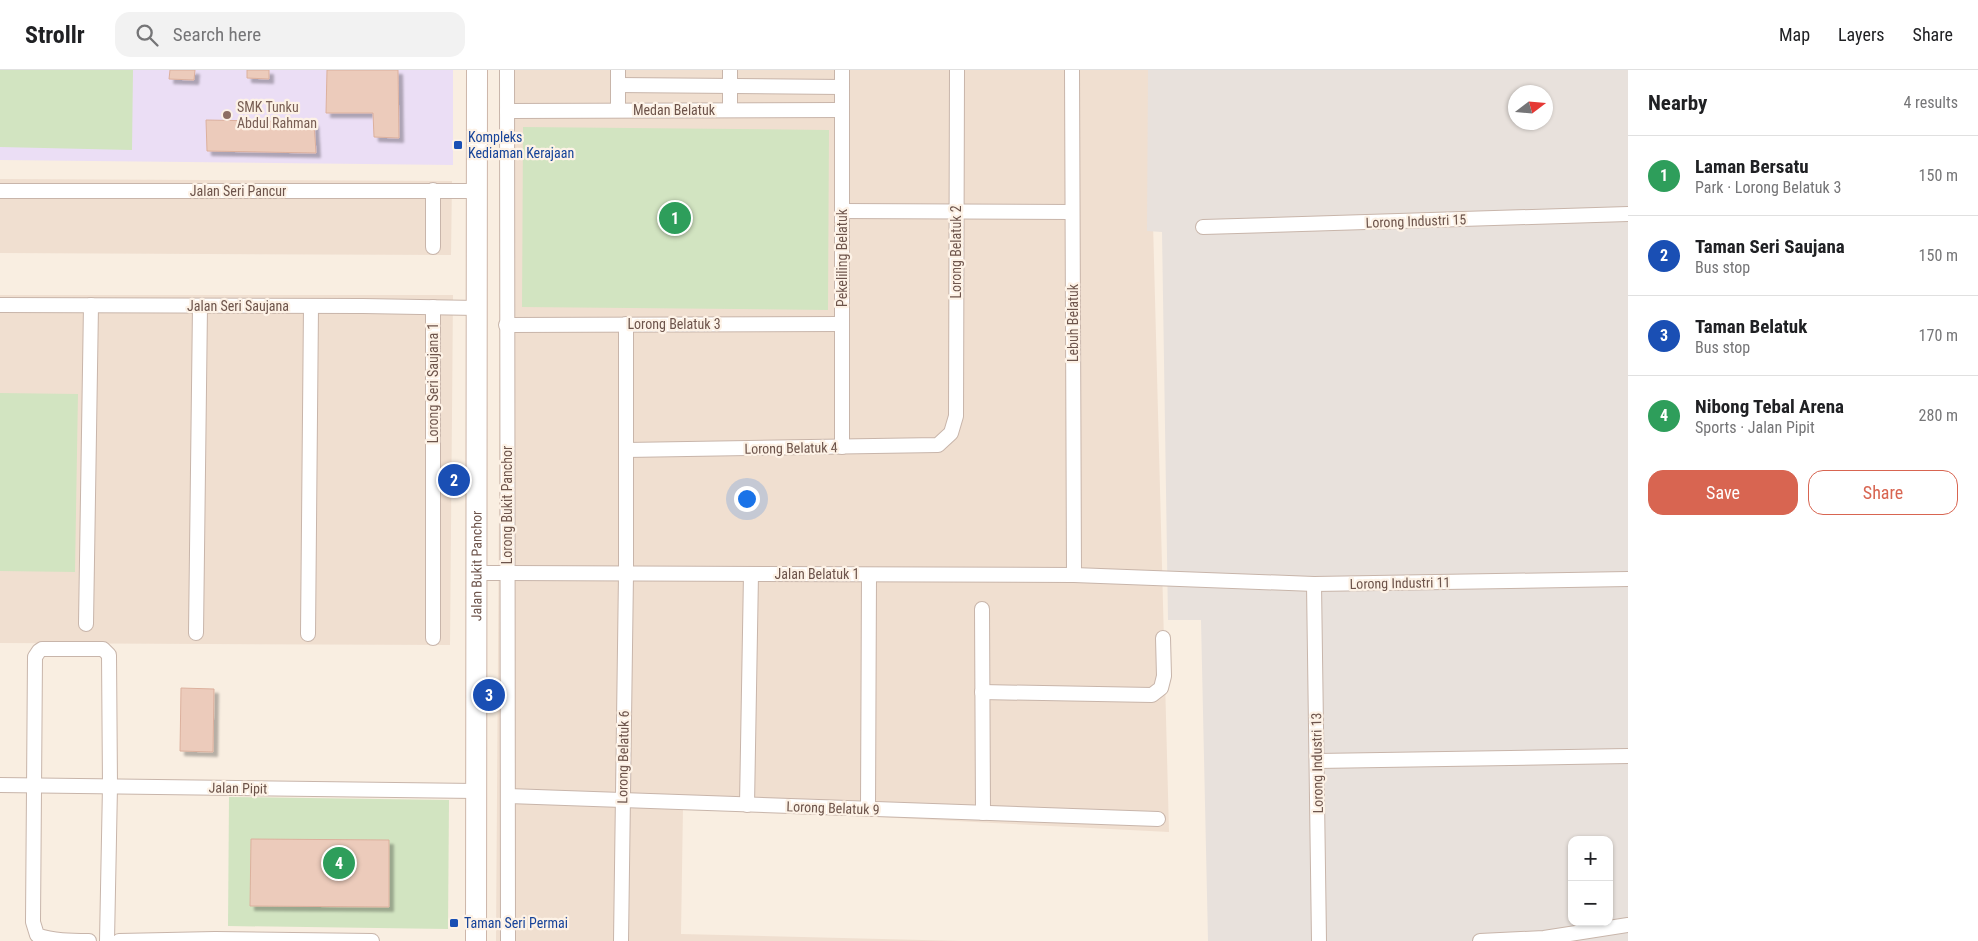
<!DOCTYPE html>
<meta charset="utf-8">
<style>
body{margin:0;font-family:"Roboto Condensed",sans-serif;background:#f2f2f2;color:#202124}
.controls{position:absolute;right:15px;bottom:15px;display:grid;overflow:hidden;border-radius:10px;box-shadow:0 1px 4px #0004}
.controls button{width:45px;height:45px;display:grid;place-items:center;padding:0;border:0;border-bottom:1px solid #e0e0e0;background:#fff;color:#202124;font:25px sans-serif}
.compass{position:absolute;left:1508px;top:15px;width:45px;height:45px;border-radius:50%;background:#fff;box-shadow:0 1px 4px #0004;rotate:74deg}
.you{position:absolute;left:746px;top:428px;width:18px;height:18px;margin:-12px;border:4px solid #fff;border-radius:50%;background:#1a73e8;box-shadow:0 0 0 8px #1a73e833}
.badge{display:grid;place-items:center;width:32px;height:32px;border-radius:50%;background:#d86551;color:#fff;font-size:16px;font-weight:700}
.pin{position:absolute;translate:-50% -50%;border:2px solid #fff;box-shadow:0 1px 5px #0006}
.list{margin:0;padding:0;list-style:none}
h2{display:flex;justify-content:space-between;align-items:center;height:65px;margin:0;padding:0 20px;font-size:21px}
h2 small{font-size:16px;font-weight:400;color:#757577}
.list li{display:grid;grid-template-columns:32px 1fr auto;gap:15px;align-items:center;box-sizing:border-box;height:80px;padding:0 20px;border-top:1px solid #e0e0e0}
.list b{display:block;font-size:19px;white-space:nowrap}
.list p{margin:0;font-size:16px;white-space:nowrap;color:#757577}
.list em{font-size:16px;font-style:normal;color:#757577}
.actions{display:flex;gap:10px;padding:15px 20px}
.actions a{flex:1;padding:11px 0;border:1px solid #d86551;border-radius:15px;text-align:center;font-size:18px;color:#d86551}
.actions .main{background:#d86551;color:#fff}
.icon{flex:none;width:28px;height:28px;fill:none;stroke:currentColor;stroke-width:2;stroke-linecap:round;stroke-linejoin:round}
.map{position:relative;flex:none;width:1628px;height:871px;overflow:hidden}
header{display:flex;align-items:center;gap:30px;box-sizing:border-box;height:70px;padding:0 25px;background:#fff;border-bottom:1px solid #e0e0e0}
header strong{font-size:24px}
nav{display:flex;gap:28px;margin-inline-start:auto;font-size:18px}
.search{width:350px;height:45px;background:#f2f2f2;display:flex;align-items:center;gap:12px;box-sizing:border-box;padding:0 18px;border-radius:15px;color:#757577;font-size:19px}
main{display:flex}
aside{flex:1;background:#fff}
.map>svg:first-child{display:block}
</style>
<header>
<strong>Strollr</strong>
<div class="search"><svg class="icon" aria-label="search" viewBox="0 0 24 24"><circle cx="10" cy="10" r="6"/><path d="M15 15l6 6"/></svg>Search here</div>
<nav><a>Map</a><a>Layers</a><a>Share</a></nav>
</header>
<main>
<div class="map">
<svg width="1628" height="871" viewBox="0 0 1628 871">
<defs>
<filter id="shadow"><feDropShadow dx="4.5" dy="4.5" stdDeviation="1" flood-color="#0004"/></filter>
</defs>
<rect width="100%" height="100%" fill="#f9eee1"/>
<g fill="#f0dfd0">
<polygon points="502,0 1149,0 1169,762 683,737 681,864 962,871 496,871"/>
<polygon points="0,109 452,111 451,185 0,183"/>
<polygon points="0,225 453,225 450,575 0,573"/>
</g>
<path fill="#e8e1dc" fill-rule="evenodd" d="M1148 0H1628V871H1208L1201 550H1168L1162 162 1147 161ZM1516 22H1546V52H1516ZM1572 770H1609V852H1572Z"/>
<polygon fill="#ebdef5" points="0,0 453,0 453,95 0,90"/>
<g fill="#d2e4c1">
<polygon points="0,0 133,0 132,80 0,77"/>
<polygon points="523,57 829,60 828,240 522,237"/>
<polygon points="0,323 78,324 75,502 0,501"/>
<polygon points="229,727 449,730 448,859 228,856"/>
</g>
<g fill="#eccbbb" stroke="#dcb09d" filter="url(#shadow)">
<polygon points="170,0 195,0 194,10 169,9"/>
<polygon points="247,0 269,0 269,9 247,8"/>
<polygon points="327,0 398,0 399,68 374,67 373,43 326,43"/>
<polygon points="206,50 314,52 316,83 207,81"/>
<polygon points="181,618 214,619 213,682 180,681"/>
<polygon points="251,769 389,770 389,837 250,836"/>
</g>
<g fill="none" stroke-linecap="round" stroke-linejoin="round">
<g stroke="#c8b5aa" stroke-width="16">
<g id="minor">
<polyline points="507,0 508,871"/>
<polyline points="842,0 842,377"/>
<polyline points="1072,0 1074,505"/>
<polyline points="618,15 842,17"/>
<polyline points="618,40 618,0"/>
<polyline points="730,40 730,0"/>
<polyline points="507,41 842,40"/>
<polyline points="433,120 433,177"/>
<polyline points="0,121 477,121"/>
<polyline points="842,141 1072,142"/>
<polyline points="1203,157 1628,144"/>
<polyline points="0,235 363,236 477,238"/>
<polyline points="433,237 433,568"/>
<polyline points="506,255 842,254"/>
<polyline points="626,380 938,375 951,363 956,346 957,0"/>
<polyline points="476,503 1074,505 1314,514 1628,509"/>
<polyline points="1314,514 1319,871"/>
<polyline points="982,539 983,743"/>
<polyline points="86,554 91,235"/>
<polyline points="196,563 200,236"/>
<polyline points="308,564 311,236"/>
<polyline points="982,622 1152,625 1161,618 1164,606 1163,568"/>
<polyline points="1317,691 1628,686"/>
<polyline points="0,715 476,721"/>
<polyline points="508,726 1158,749"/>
<polyline points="747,735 751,504"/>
<polyline points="868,739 869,505"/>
<path d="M89 871C71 871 53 871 37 865L33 852 35 587 39 581 42 579H103L109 585 110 716 107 871"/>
<polyline points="119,871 215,869 372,871"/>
<polyline points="621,871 626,504 626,254"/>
<polyline points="1480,871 1544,868 1628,855"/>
</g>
</g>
<g stroke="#cdb6a9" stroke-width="22">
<g id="secondary">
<path id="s1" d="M476 871 477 0"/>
</g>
</g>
<use href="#minor" stroke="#fff" stroke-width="14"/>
<use href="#secondary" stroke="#fff" stroke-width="20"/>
</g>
<circle fill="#8d6e63" stroke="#fdf2e6" stroke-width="2" cx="227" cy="45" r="5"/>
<g fill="#1a4fb4" stroke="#fdf2e6" stroke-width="2">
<rect x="453" y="70" width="10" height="10" rx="2.5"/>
<rect x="449" y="848" width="10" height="10" rx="2.5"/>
</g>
<g text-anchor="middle" stroke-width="4.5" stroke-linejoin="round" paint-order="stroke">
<g font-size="14" fill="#785e54" stroke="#fdf2e6" text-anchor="start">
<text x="237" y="42">SMK Tunku<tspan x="237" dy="16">Abdul Rahman</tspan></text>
</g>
<g font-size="14" fill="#6d544b" stroke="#fdf2e6">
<text x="674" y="45">Medan Belatuk</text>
<text x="238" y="126">Jalan Seri Pancur</text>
<text transform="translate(1416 151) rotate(-2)" y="5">Lorong Industri 15</text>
<text transform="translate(956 182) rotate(-90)" y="5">Lorong Belatuk 2</text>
<text transform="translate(842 188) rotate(-90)" y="5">Pekeliling Belatuk</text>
<text x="238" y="241">Jalan Seri Saujana</text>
<text transform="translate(1073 253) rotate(-90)" y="5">Lebuh Belatuk</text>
<text x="674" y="259">Lorong Belatuk 3</text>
<text transform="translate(433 313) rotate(-90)" y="5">Lorong Seri Saujana 1</text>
<text transform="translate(791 378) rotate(-1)" y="5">Lorong Belatuk 4</text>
<text transform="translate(507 435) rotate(-90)" y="5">Lorong Bukit Panchor</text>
<text dy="5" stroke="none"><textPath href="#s1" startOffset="375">Jalan Bukit Panchor</textPath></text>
<text x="817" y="509">Jalan Belatuk 1</text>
<text transform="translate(1400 513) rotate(-1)" y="5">Lorong Industri 11</text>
<text transform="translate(623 687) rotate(-89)" y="5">Lorong Belatuk 6</text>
<text transform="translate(1317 693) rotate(-91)" y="5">Lorong Industri 13</text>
<text transform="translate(238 718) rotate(1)" y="5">Jalan Pipit</text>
<text transform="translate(833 738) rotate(2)" y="5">Lorong Belatuk 9</text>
</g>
<g font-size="14" fill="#164399" stroke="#fdf2e6" text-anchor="start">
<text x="468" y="72">Kompleks<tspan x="468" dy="16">Kediaman Kerajaan</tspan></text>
<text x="464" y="858">Taman Seri Permai</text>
</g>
</g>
</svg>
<div class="controls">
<button>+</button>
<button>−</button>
</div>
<svg class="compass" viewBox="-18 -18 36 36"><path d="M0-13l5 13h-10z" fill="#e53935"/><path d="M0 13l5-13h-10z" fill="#757577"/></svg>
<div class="you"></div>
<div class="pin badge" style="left:675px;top:148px;background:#2e9e5b">1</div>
<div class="pin badge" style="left:454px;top:410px;background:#1a4fb4">2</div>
<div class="pin badge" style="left:489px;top:625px;background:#1a4fb4">3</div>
<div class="pin badge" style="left:339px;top:793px;background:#2e9e5b">4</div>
</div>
<aside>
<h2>Nearby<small>4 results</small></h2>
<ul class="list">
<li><span class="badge" style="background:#2e9e5b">1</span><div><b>Laman Bersatu</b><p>Park · Lorong Belatuk 3</p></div><em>150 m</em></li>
<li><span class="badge" style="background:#1a4fb4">2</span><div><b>Taman Seri Saujana</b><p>Bus stop</p></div><em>150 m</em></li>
<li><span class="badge" style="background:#1a4fb4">3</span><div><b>Taman Belatuk</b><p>Bus stop</p></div><em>170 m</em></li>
<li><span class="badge" style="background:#2e9e5b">4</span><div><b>Nibong Tebal Arena</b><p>Sports · Jalan Pipit</p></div><em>280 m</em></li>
</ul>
<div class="actions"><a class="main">Save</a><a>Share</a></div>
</aside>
</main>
